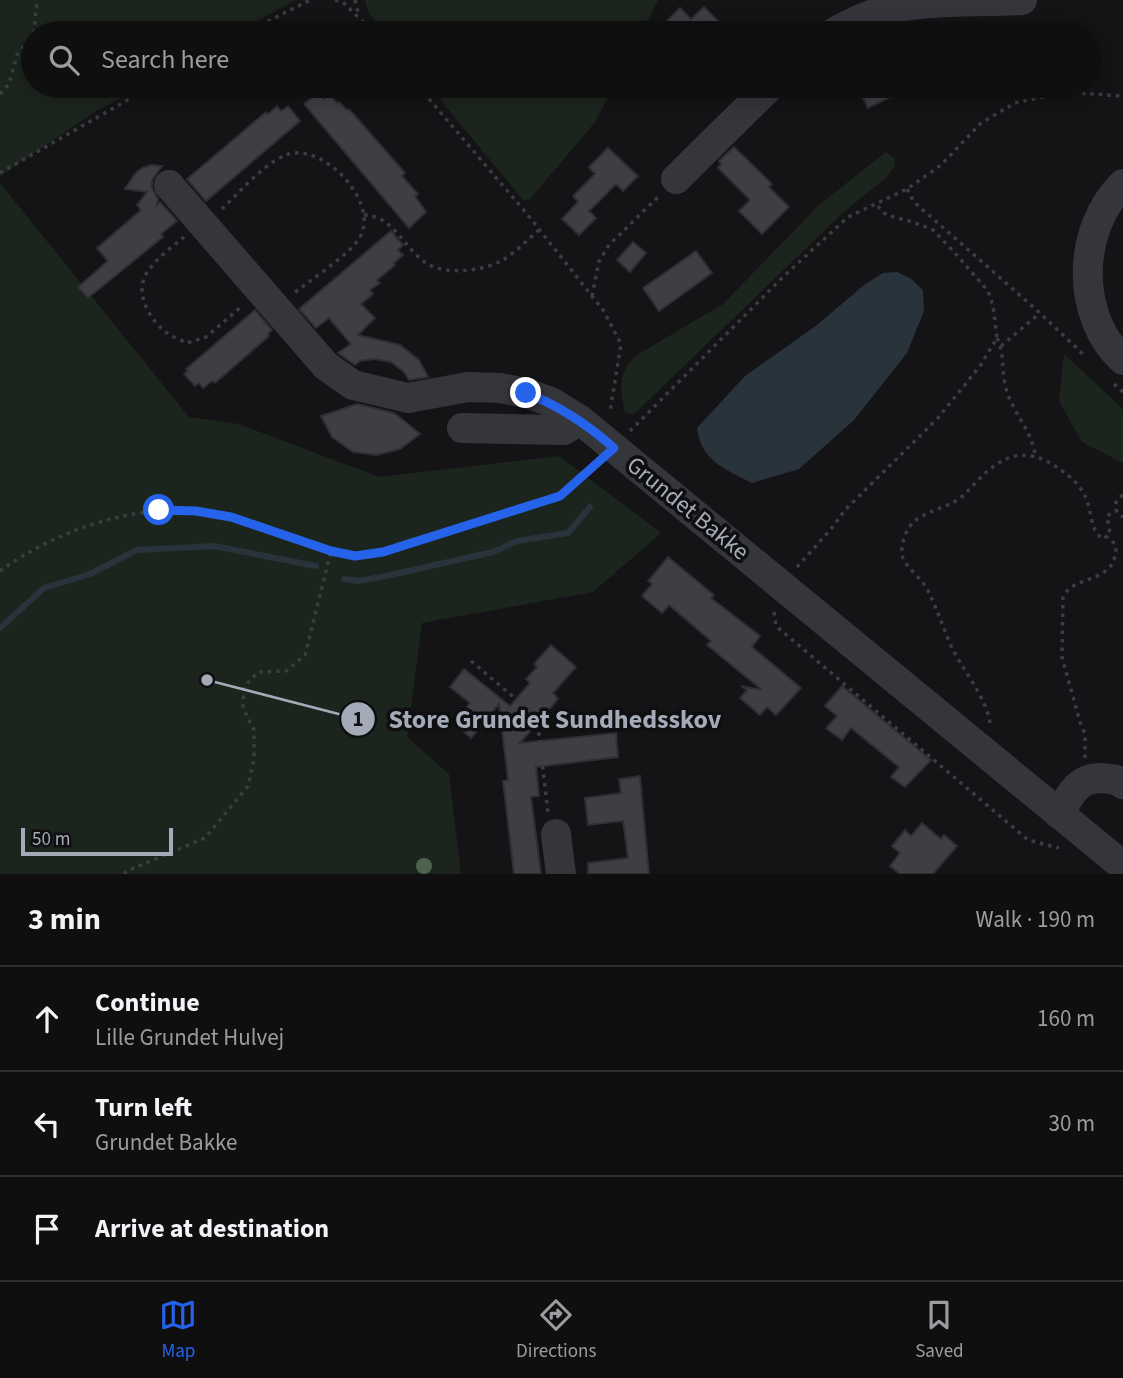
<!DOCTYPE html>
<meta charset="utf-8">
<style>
body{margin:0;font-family:"Source Sans 3",sans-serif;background:#1d1d1e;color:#f1f3f6}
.scale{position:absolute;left:21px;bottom:18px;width:152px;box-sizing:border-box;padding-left:7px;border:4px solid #a5aab8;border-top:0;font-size:19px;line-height:24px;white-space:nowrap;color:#a5aab8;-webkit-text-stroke:5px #0f0f11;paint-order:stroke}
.stop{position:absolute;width:21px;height:21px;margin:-16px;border:5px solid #2563eb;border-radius:50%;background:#fff}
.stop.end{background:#2563eb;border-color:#fff;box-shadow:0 2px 7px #0008}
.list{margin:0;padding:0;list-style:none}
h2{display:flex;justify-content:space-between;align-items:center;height:91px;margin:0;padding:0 28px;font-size:30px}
h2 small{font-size:23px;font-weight:400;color:#9b9c9f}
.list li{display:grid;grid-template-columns:46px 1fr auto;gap:21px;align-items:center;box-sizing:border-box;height:105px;padding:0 28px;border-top:2px solid #2f2f30}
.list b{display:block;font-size:26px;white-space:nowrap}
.list p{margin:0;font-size:23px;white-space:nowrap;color:#9b9c9f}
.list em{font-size:23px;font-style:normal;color:#9b9c9f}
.icon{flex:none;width:38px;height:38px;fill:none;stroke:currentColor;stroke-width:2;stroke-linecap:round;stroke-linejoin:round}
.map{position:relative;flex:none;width:1123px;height:874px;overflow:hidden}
.search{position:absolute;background:#0f0f10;box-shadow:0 4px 18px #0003;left:21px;right:21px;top:21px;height:77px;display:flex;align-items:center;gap:18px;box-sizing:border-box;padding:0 24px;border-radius:38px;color:#9b9c9f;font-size:26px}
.sheet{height:406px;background:#0f0f10}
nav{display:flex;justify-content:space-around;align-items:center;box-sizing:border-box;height:98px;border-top:2px solid #2f2f30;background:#0f0f10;font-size:19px;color:#9b9c9f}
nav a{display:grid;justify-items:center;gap:4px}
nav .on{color:#2563eb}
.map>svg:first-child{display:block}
</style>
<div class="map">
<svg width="1123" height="874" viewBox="0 0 1123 874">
<rect width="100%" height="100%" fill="#141416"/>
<g fill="#1c251d">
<polygon points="0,0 295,0 236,33 33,33 33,86 142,86 93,113 0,176"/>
<polygon points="365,0 658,0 641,33 386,33 368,12"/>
<polygon points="429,86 614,86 595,122 531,198 524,201"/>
<path d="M886 152 894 158 895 166 885 179 847 209 633 415 625 412C620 388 617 372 637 355L723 304 820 204Z"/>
<polygon points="0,183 189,417 239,424 379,477 559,456 661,533 593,592 422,623 407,737 449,774 461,874 0,874"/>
<polygon points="1064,354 1123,409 1123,463 1082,442 1059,401"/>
</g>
<path fill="#29333c" d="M897 272 910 278 923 290 924 311 907 353 854 420 799 469 752 483C725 469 701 461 697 428L745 376 817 325 864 285 883 273Z"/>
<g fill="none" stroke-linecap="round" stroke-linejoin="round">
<g stroke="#29333c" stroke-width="6">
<polyline points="344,579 358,581 386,576 493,552 517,541 568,533 590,507"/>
<polyline points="0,628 44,588 90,574 137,550 214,546 316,566"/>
</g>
</g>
<g fill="#3e3f44" stroke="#2e2e33" stroke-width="2">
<polygon points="704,7 730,33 655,33 680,8 691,19"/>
<polygon points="857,86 913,86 868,108"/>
<polygon points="319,92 324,99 329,94 337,103 339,102 347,110 349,109 405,173 402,176 418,194 415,196 426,212 409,228 304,104"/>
<polygon points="277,106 281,111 288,106 300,121 206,201 187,179 266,112 268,114"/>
<polygon points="734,147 772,184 769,187 789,207 762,234 739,211 750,200 718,168 721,164 719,161"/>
<polygon points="608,148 638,176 623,191 616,184 589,211 596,218 579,235 562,219 578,202 573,196 595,174 589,167"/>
<polygon points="152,165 162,166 152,180 152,188 158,199 157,205 160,202 177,221 161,234 163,237 88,298 78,287 108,261 97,248 141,210 137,205 147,192 125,189 135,174 142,168"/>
<polygon points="391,231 403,245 398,250 403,255 394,263 395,265 377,280 380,283 370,290 373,294 361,304 375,318 358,335 400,345 419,360 428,377 409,380 404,372 391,362 375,359 360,361 355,365 338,353 351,344 329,318 316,328 299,309"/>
<polygon points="633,242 646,253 630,272 617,260"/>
<polygon points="696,251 712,273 659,311 643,288"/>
<polygon points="255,310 272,330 268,334 269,336 215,383 212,381 203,388 199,383 195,386 184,374 188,371 186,369"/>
<polygon points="357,404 394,413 420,434 400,449 377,455 353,452 332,437 321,416"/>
<polygon points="668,557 714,595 711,598 760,636 752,647 801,688 776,715 767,707 760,715 740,698 747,690 741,686 762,690 707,645 711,641 669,605 662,613 642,596 652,584 648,581"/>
<polygon points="551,645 576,667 553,693 558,699 520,743 616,733 618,757 536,767 539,796 531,797 541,874 514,874 503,781 508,780 499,704 471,738 454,723 470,703 450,687 464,669 510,706 530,683 526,679 537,667 534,664"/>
<polygon points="842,686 931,760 905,787 891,777 899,767 851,728 842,740 826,728 837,716 825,706"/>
<polygon points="640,776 649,874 588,874 588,863 628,858 623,821 588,825 585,798 621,793 619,779"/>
<polygon points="922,823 941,839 944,835 957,846 933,874 900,874 890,866 900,853 892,846 905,830 911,836"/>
</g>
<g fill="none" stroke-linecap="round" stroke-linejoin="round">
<g stroke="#3b3d43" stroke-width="3.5" stroke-dasharray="3.5 5" stroke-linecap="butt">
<polyline points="335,0 343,2 374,33"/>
<polyline points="355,0 359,16"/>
<polyline points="34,33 37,0"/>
<polyline points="245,33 310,0"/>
<polyline points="418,86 527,214 603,310 621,344 610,412"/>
<polyline points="0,94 9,84 17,55 33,34"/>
<polyline points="0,173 152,86"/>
<polyline points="907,189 914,202 1040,313 1086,357"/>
<path d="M222 209C239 193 271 155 294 153 328 149 379 203 360 237 351 254 310 280 294 293"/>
<path d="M364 215C392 216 402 244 422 260 440 276 480 272 501 261 514 254 527 240 539 230"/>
<path d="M184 237C172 247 157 258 148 271 133 291 149 320 167 333 172 337 181 340 187 343L206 337 241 307"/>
<polyline points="592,296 599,261 609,245 660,195"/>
<path d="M997 338C1005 354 1001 371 1006 388 1012 412 1031 429 1035 454"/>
<polyline points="1001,346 1040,313"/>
<polyline points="1114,384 1123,392"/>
<polyline points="630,431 783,277 848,217 907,189 941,165 981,123 1015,103 1065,92 1123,96"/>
<path d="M1123 495C1113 501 1113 511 1123 517"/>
<polyline points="797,567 831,529 845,510 938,418 980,366 997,338 993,306 988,291 955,253 933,230 913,222 890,216 884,213 876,204"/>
<path d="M0 571C62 526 156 495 233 518 261 526 288 536 315 546 327 550 343 556 356 556 365 556 374 554 383 552L560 496 596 462"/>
<polyline points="774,612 776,626 1028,840 1059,848"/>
<polyline points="471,661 537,717 548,813"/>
<path d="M990 723C987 699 963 670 952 648 943 628 937 608 927 589 921 577 905 568 902 555 901 547 904 536 908 529 920 509 950 510 966 493 992 464 1016 441 1055 466 1067 474 1079 483 1085 496 1092 509 1089 530 1103 539L1110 534 1107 516 1116 510"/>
<path d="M1085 758V734L1080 722 1062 657 1063 597C1076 572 1117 586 1116 545L1108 537"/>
<polyline points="124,874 127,871 205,838 248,786 254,759 254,730 243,708 244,687 258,672 286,671 305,655 331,551"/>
</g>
<g stroke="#35363c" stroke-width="30">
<path d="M833 33C851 23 872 13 893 8 934 0 980 2 1022 0"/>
<polyline points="676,179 770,86"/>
<path d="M1123 184C1077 229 1075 316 1123 360"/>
<polyline points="169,185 326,366 353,385 408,398 468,387 500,388 526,393 551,402 580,420 1123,866"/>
<polyline points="462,428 564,430 580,420"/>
<path d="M1059 814C1070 795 1077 778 1101 778 1110 779 1116 778 1123 784"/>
<polyline points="556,834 561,874"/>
</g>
</g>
<circle fill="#4c644f" cx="424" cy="866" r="8"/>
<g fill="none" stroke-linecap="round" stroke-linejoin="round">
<path stroke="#2563eb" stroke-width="9" d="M159 510 196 511 231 517 331 551 355 556 383 552 560 496 614 448C587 424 560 406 526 393"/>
</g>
<g text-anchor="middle" stroke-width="7" stroke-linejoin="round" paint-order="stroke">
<g font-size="24" fill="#a5aab8" stroke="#0f0f11">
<text transform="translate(688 508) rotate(39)" y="8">Grundet Bakke</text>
</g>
</g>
<path fill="none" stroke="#a5aab8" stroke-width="2.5" d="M207 680L358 719"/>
<g fill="#a5aab8" stroke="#0f0f11" stroke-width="2.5">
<circle cx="207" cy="680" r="7"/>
<circle cx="358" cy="719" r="18"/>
</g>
<g font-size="21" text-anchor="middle" font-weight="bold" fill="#111">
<text x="358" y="726">1</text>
</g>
<g font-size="26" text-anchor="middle" font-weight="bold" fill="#a5aab8" stroke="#0f0f11" stroke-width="7" stroke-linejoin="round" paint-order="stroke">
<text x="555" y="728">Store Grundet Sundhedsskov</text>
</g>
</svg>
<div class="scale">50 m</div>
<div class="stop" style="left:159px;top:510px"></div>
<div class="stop end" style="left:526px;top:393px"></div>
<div class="search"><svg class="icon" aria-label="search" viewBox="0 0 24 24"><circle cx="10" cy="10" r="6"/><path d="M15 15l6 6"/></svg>Search here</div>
</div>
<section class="sheet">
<h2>3 min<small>Walk · 190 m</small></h2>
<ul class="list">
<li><svg class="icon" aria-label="ahead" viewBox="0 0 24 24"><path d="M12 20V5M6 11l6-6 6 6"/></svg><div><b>Continue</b><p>Lille Grundet Hulvej</p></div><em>160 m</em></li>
<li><svg class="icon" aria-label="left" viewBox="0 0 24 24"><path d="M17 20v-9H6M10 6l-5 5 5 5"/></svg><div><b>Turn left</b><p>Grundet Bakke</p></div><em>30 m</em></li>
<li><svg class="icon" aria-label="arrive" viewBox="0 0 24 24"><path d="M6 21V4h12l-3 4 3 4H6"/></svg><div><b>Arrive at destination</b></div></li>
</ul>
</section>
<nav>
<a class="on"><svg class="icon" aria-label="map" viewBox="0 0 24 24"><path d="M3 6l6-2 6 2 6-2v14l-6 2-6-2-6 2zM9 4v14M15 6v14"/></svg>Map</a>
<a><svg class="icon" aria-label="directions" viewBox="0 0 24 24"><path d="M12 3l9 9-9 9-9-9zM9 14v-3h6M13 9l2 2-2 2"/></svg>Directions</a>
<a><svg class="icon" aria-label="saved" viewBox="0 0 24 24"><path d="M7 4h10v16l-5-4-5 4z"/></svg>Saved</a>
</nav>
